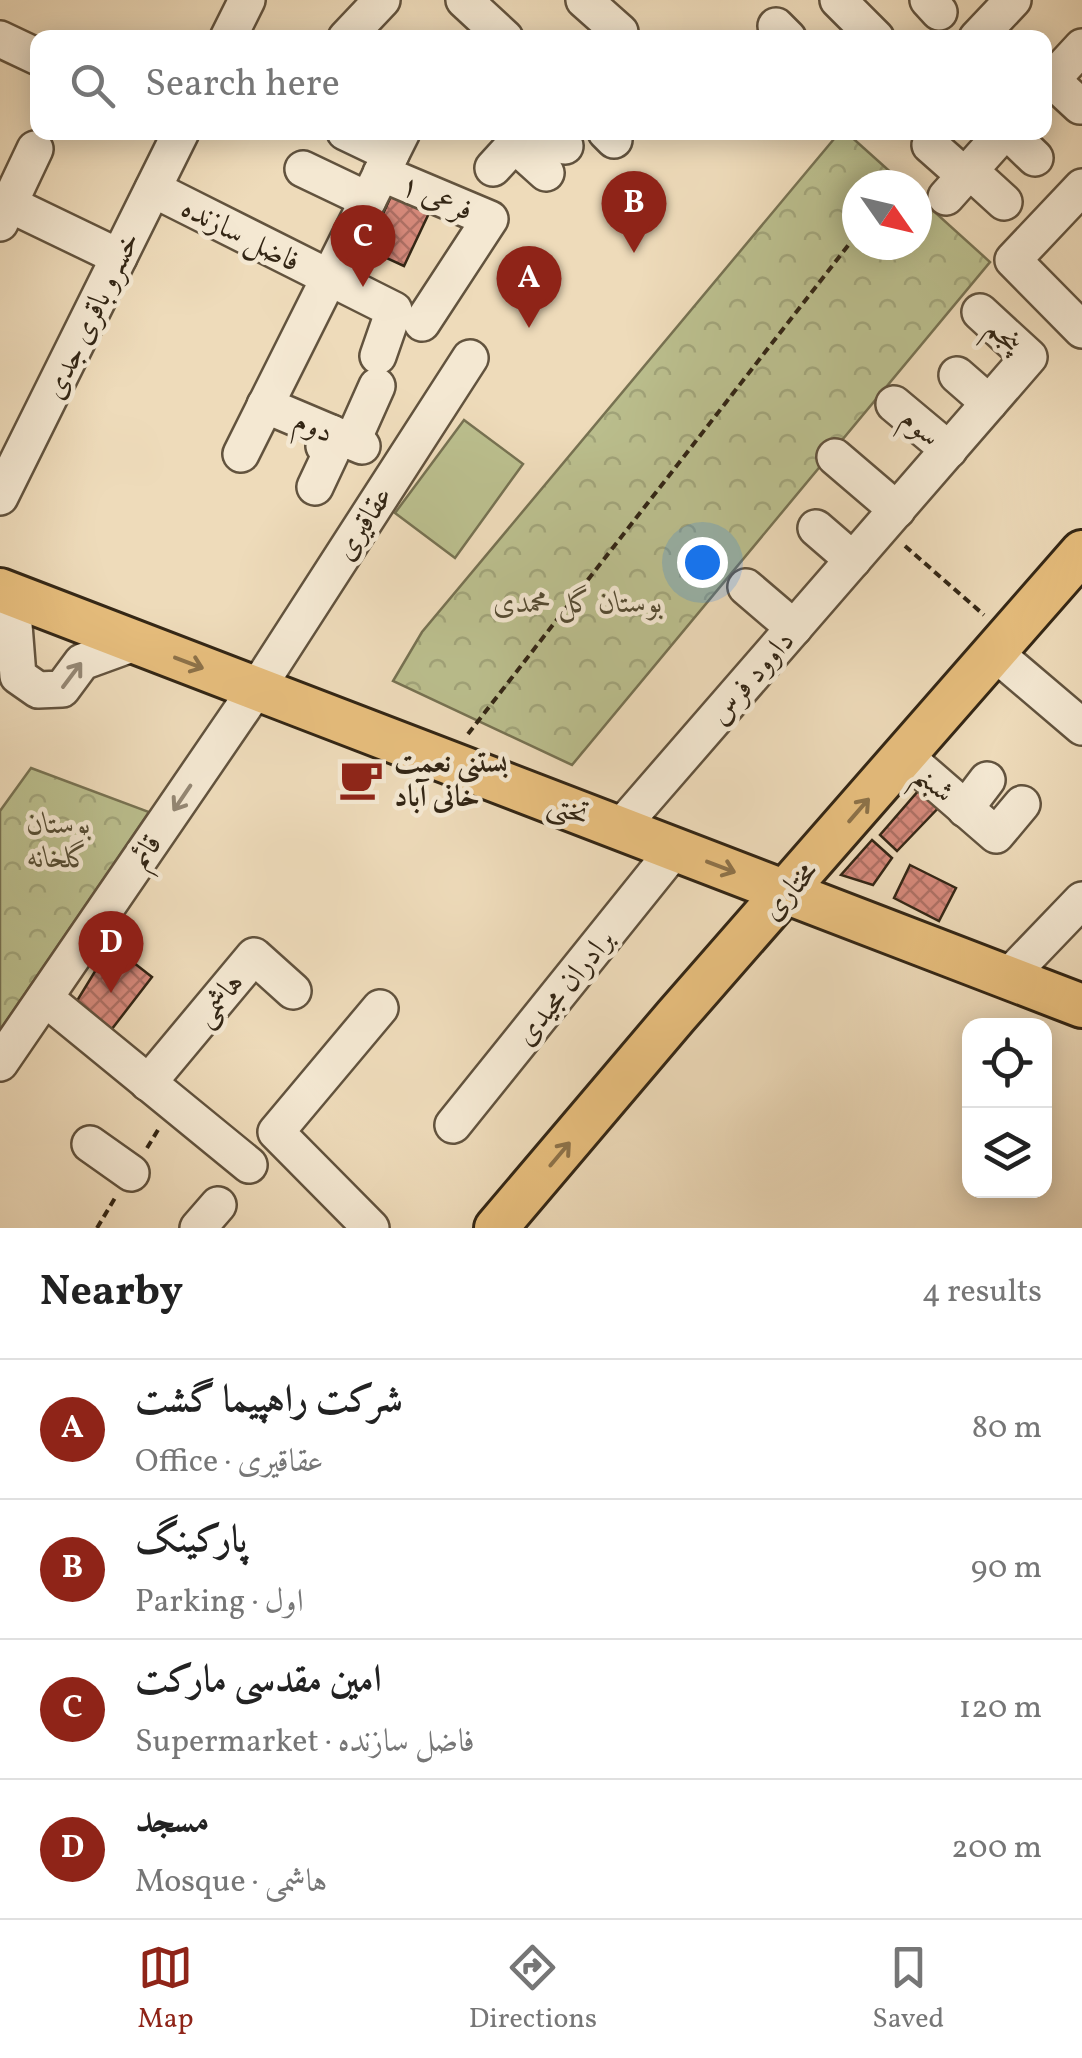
<!DOCTYPE html>
<meta charset="utf-8">
<style>
body{margin:0;font-family:Vollkorn,Amiri,serif;background:#f6f6f6;color:#222}
.controls{position:absolute;right:30px;bottom:30px;display:grid;overflow:hidden;border-radius:20px;box-shadow:0 5px 25px #0003}
.controls button{width:90px;height:90px;display:grid;place-items:center;padding:0;border:0;border-bottom:2px solid #e0e0e0;background:#fff;color:#222;font:50px sans-serif}
.compass{position:absolute;left:842px;top:170px;width:90px;height:90px;border-radius:50%;background:#fff;box-shadow:0 5px 25px #0003;rotate:124deg}
.you{position:absolute;left:702px;top:562px;width:35px;height:35px;margin:-25px;border:8px solid #fff;border-radius:50%;background:#1a73e8;box-shadow:0 0 0 15px #1a73e833}
.badge{display:grid;place-items:center;width:65px;height:65px;border-radius:50%;background:#8f2418;color:#fff;font-size:32px;font-weight:700}
.pin{position:absolute;translate:-50% -82px;filter:drop-shadow(0 2px 5px #0008)}
.pin::after{content:'';position:absolute;top:52px;width:35px;height:30px;background:inherit;clip-path:polygon(0 0,100% 0,50% 100%)}
.list{margin:0;padding:0;list-style:none}
h2{display:flex;justify-content:space-between;align-items:center;height:130px;margin:0;padding:0 40px;font-size:42px}
h2 small{font-size:32px;font-weight:400;color:#767676}
.list li{display:grid;grid-template-columns:65px 1fr auto;gap:30px;align-items:center;box-sizing:border-box;height:140px;padding:0 40px;border-top:2px solid #e0e0e0}
.list b{display:block;font-size:38px;white-space:nowrap}
.list p{margin:0;font-size:32px;white-space:nowrap;color:#767676}
.list em{font-size:32px;font-style:normal;color:#767676}
.icon{flex:none;width:55px;height:55px;fill:none;stroke:currentColor;stroke-width:2;stroke-linecap:round;stroke-linejoin:round}
.map{position:relative;flex:none;width:1082px;height:1228px;overflow:hidden}
.search{position:absolute;background:#fff;box-shadow:0 5px 25px #0003;left:30px;right:30px;top:30px;height:110px;display:flex;align-items:center;gap:25px;box-sizing:border-box;padding:0 35px;border-radius:20px;color:#767676;font-size:38px}
.sheet{height:690px;background:#fff}
nav{display:flex;justify-content:space-around;align-items:center;box-sizing:border-box;height:140px;border-top:2px solid #e0e0e0;background:#fff;font-size:28px;color:#767676}
nav a{display:grid;justify-items:center;gap:5px}
nav .on{color:#8f2418}
.map>svg:first-child{display:block}
</style>
<div class="map">
<svg width="1082" height="1228" viewBox="0 0 1082 1228">
<defs>
<pattern id="forest-crowns" width="20" height="18" patternUnits="userSpaceOnUse" patternTransform="scale(2.5)"><rect width="20" height="18" fill="#bbbf8e"/><path d="M2 6a3 3 0 1 1 6 0M12 15a3 3 0 1 1 6 0" fill="none" stroke="#a1a47a"/></pattern>
<pattern id="building-cross-hatch" width="8" height="8" patternUnits="userSpaceOnUse" patternTransform="scale(2.5)"><rect width="8" height="8" fill="#d6897b"/><path d="M0 0l8 8M0 8l8-8" fill="none" stroke="#ae7064"/></pattern>
</defs>
<rect width="100%" height="100%" fill="#eedbba"/>
<filter id="stains"><feTurbulence type="fractalNoise" baseFrequency=".002" numOctaves="4"/><feColorMatrix values="0 0 0 0 .2 0 0 0 0 .09 0 0 0 0 .02 0 0 0 .5 -.17"/></filter>
<radialGradient id="worn" r=".72"><stop offset=".6" stop-color="#630" stop-opacity="0"/><stop offset="1" stop-color="#630" stop-opacity=".3"/></radialGradient>
<g fill="url(#forest-crowns)" stroke="#777252" stroke-width="2.5">
<polygon points="839,133 847,133 905,185 857,185 857,245 917,245 917,196 990,262 572,765 393,681 422,632"/>
<polygon points="31,768 149,812 0,1030 0,811"/>
</g>
<polygon fill="#bbbf8e" stroke="#777252" stroke-width="2.5" points="464,420 523,464 455,558 395,513"/>
<g fill="url(#building-cross-hatch)" stroke="#332615" stroke-width="2.5">
<polygon points="392,194 430,211 404,266 367,249"/>
<polygon points="926,782 944,802 897,851 880,835"/>
<polygon points="872,840 892,858 873,885 841,875"/>
<polygon points="910,865 956,888 939,921 894,898"/>
<polygon points="111,945 152,977 105,1038 72,1009"/>
</g>
<g fill="none" stroke-linecap="round" stroke-linejoin="round">
<g stroke="#62533e" stroke-width="40">
<g id="minor">
<polyline points="464,0 505,38"/>
<polyline points="584,0 620,32"/>
<polyline points="838,0 876,38"/>
<polyline points="928,0 939,12"/>
<polyline points="776,26 788,38"/>
<polyline points="228,38 247,0"/>
<polyline points="346,38 382,0"/>
<polyline points="977,38 1013,0"/>
<polyline points="0,39 38,57"/>
<polyline points="1052,80 1080,106"/>
<polyline points="1044,88 1082,47"/>
<polyline points="345,132 391,154"/>
<polyline points="550,132 565,146"/>
<polyline points="606,132 614,140"/>
<polyline points="1008,132 1035,158"/>
<polyline points="515,145 546,173"/>
<polyline points="930,145 965,176"/>
<polyline points="493,168 526,132"/>
<polyline points="303,169 368,200"/>
<polyline points="970,171 1004,202"/>
<polyline points="381,173 490,219 422,323"/>
<polyline points="1082,187 1013,260 1082,330"/>
<polyline points="153,189 394,310 378,356"/>
<polyline points="946,197 1004,132"/>
<polyline points="9,204 119,257"/>
<polyline points="0,223 35,149"/>
<polyline points="957,375 989,403"/>
<polyline points="894,404 949,450"/>
<polyline points="265,405 362,446"/>
<polyline points="352,442 377,386"/>
<polyline points="241,454 402,132"/>
<polyline points="835,457 897,510"/>
<polyline points="315,487 331,453 324,446 331,433"/>
<polyline points="0,497 181,132"/>
<polyline points="816,528 853,560"/>
<polyline points="746,587 794,628"/>
<polyline points="0,618 14,625 18,676 38,690 62,689 82,662 137,642"/>
<polyline points="995,653 1082,727"/>
<polyline points="906,757 996,835 1022,804"/>
<polyline points="965,809 987,780"/>
<polyline points="620,828 1029,357 980,312"/>
<polyline points="1008,977 1082,900"/>
<polyline points="45,998 249,1165"/>
<polyline points="0,1063 265,676 470,358"/>
<polyline points="148,1083 254,956 293,991"/>
<polyline points="453,1125 675,849"/>
<polyline points="90,1144 131,1173"/>
<polyline points="198,1228 218,1205"/>
<polyline points="371,1228 276,1132 380,1008"/>
</g>
</g>
<g stroke="#332615" stroke-width="48">
<g id="major">
<polyline points="0,590 1082,1006"/>
<polyline points="496,1228 676,1016 1082,552"/>
</g>
</g>
<g stroke="#332615" stroke-width="4" stroke-dasharray="8 5" stroke-linecap="butt">
<polyline points="895,185 899,180"/>
<polyline points="905,546 984,615"/>
<polyline points="468,734 857,234"/>
<polyline points="147,1148 158,1130"/>
<polyline points="97,1228 115,1198"/>
</g>
<use href="#minor" stroke="#f4e8d2" stroke-width="35"/>
<use href="#major" stroke="#e7be7d" stroke-width="42"/>
</g>
<defs><path id="oneway-shaft" d="M-6 0H5M1.5-3L5.5 0L1.5 3" fill="none" stroke-width="1.6" stroke-linecap="round" stroke-linejoin="round" transform="scale(2.5)"/></defs>
<g stroke="#8d7249">
<use href="#oneway-shaft" transform="translate(189 663) rotate(21)"/>
<use href="#oneway-shaft" transform="translate(859 810) rotate(-49)"/>
<use href="#oneway-shaft" transform="translate(721 867) rotate(21)"/>
<use href="#oneway-shaft" transform="translate(560 1154) rotate(-50)"/>
</g>
<g stroke="#948774">
<use href="#oneway-shaft" transform="translate(72 675) rotate(-53)"/>
<use href="#oneway-shaft" transform="translate(182 798) rotate(124)"/>
</g>
<defs>
<g id="cafe-bare" transform="scale(3.45)"><path d="M-5.5-4.5H6V0H3Q3 3.5 0 3.5H-2.5Q-5.5 3.5-5.5 0ZM3-3.2v2h1.7v-2ZM-6 4.5H4V6H-6Z" fill="#8f2418" stroke="#f4e8d2" stroke-width="2.5" paint-order="stroke"/></g>
</defs>
<g fill-rule="evenodd">
<use href="#cafe-bare" x="361" y="779"/>
</g>
<g text-anchor="middle" stroke-width="9" stroke-linejoin="round" paint-order="stroke">
<g font-size="30" fill="#332615" stroke="#f4e8d2">
<text transform="translate(437 197) rotate(23)" y="10">فرعی ۱</text>
<text transform="translate(241 234) rotate(27)" y="10">فاضل سازنده</text>
<text transform="translate(91 315) rotate(-64)" y="10">خسرو باقری جدی</text>
<text transform="translate(1005 335) rotate(43)" y="10">پنجم</text>
<text transform="translate(314 426) rotate(23)" y="10">دوم</text>
<text transform="translate(921 427) rotate(40)" y="10">سوم</text>
<text transform="translate(363 523) rotate(-57)" y="10">عقاقیری</text>
<text transform="translate(751 677) rotate(-49)" y="10">داوود فرس</text>
<text transform="translate(935 783) rotate(41)" y="10">شبنم</text>
<text transform="translate(569 809) rotate(21)" y="10">تختی</text>
<text transform="translate(145 851) rotate(-56)" y="10">قائم</text>
<text transform="translate(789 890) rotate(-48)" y="10">مختاری</text>
<text transform="translate(564 987) rotate(-51)" y="10">برادران مجیدی</text>
<text transform="translate(218 999) rotate(-50)" y="10">هاشمی</text>
</g>
<g font-size="30" font-style="italic" fill="#554c33" stroke="#f4e8d2">
<text x="578" y="612">بوستان گل محمدی</text>
<text x="59" y="833">بوستان<tspan x="59" dy="34">گلخانه</tspan></text>
</g>
<g font-size="30" font-weight="bold" fill="#332615" stroke="#f4e8d2" text-anchor="start">
<text x="394" y="772">بستنی نعمت<tspan x="394" dy="34">خانی آباد</tspan></text>
</g>
</g>
<rect width="100%" height="100%" filter="url(#stains)"/>
<rect width="100%" height="100%" fill="url(#worn)"/>
</svg>
<div class="controls">
<button><svg class="icon" aria-label="locate" viewBox="0 0 24 24"><circle cx="12" cy="12" r="6"/><path d="M12 2v4M12 18v4M2 12h4M18 12h4"/></svg></button>
<button><svg class="icon" aria-label="layers" viewBox="0 0 24 24"><path d="M12 4l9 5-9 5-9-5zM3 14l9 5 9-5"/></svg></button>
</div>
<svg class="compass" viewBox="-18 -18 36 36"><path d="M0-13l5 13h-10z" fill="#e53935"/><path d="M0 13l5-13h-10z" fill="#767676"/></svg>
<div class="you"></div>
<div class="pin badge" style="left:529px;top:328px">A</div>
<div class="pin badge" style="left:634px;top:253px">B</div>
<div class="pin badge" style="left:363px;top:287px">C</div>
<div class="pin badge" style="left:111px;top:993px">D</div>
<div class="search"><svg class="icon" aria-label="search" viewBox="0 0 24 24"><circle cx="10" cy="10" r="6"/><path d="M15 15l6 6"/></svg>Search here</div>
</div>
<section class="sheet">
<h2>Nearby<small>4 results</small></h2>
<ul class="list">
<li><span class="badge">A</span><div><b>شركت راهپيما گشت</b><p>Office · عقاقیری</p></div><em>80 m</em></li>
<li><span class="badge">B</span><div><b>پارکینگ</b><p>Parking · اول</p></div><em>90 m</em></li>
<li><span class="badge">C</span><div><b>امین مقدسی مارکت</b><p>Supermarket · فاضل سازنده</p></div><em>120 m</em></li>
<li><span class="badge">D</span><div><b>مسجد</b><p>Mosque · هاشمی</p></div><em>200 m</em></li>
</ul>
</section>
<nav>
<a class="on"><svg class="icon" aria-label="map" viewBox="0 0 24 24"><path d="M3 6l6-2 6 2 6-2v14l-6 2-6-2-6 2zM9 4v14M15 6v14"/></svg>Map</a>
<a><svg class="icon" aria-label="directions" viewBox="0 0 24 24"><path d="M12 3l9 9-9 9-9-9zM9 14v-3h6M13 9l2 2-2 2"/></svg>Directions</a>
<a><svg class="icon" aria-label="saved" viewBox="0 0 24 24"><path d="M7 4h10v16l-5-4-5 4z"/></svg>Saved</a>
</nav>
